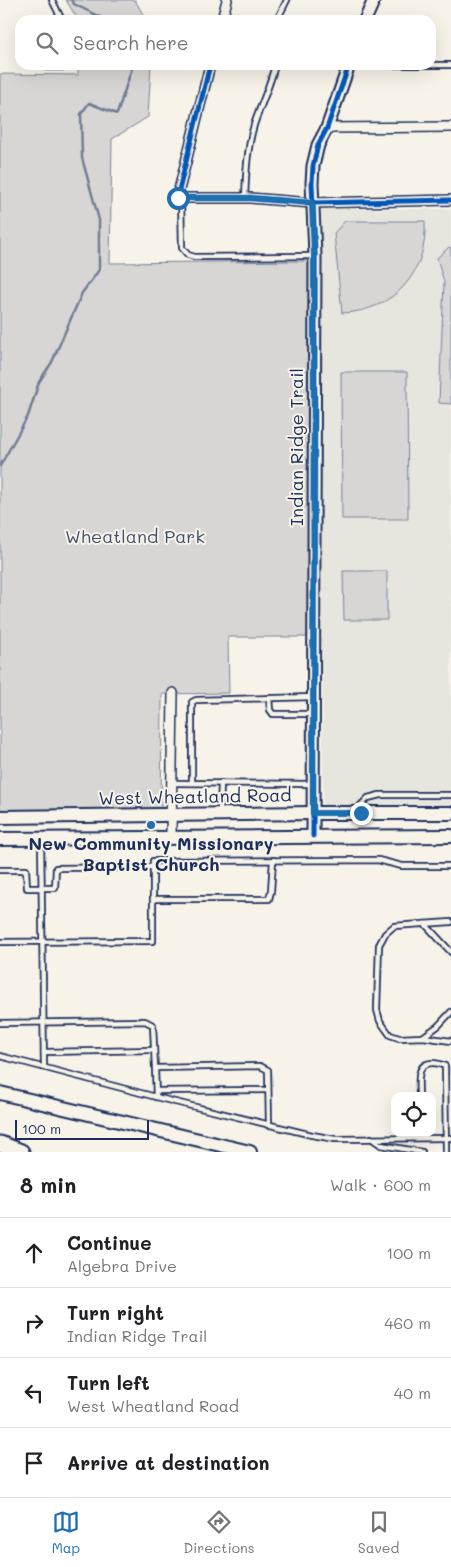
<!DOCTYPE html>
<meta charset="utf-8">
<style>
body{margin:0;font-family:Mali,sans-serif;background:#f2f2f2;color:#202124}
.controls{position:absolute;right:15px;bottom:15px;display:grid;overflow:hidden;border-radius:10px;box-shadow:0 5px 20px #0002}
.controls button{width:45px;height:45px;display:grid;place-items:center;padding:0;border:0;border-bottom:1px solid #e0e0e0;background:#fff;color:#202124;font:25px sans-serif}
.scale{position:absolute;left:15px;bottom:12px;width:134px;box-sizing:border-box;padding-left:5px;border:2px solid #1b2f5e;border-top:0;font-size:14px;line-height:18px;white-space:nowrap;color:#1b2f5e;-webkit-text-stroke:4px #f7f3e8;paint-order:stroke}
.stop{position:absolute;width:15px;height:15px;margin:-11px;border:4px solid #1f6fb2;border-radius:50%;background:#fff}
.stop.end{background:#1f6fb2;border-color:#fff;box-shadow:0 1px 5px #0008}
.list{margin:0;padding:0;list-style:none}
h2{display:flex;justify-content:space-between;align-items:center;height:65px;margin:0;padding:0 20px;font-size:21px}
h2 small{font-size:16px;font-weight:400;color:#757577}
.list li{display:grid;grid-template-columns:32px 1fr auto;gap:15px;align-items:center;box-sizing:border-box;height:70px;padding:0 20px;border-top:1px solid #e0e0e0}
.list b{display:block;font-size:19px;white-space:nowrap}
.list p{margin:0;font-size:16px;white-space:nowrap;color:#757577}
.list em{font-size:16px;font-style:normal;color:#757577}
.icon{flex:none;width:28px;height:28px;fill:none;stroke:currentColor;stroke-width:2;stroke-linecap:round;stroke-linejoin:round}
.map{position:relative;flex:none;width:451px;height:1152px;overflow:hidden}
.search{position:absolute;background:#fff;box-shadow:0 5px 20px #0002;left:15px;right:15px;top:15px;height:55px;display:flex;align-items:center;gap:12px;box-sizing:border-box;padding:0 18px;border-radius:15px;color:#757577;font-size:19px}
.sheet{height:345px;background:#fff}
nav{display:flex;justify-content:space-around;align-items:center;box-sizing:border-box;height:70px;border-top:1px solid #e0e0e0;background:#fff;font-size:14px;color:#757577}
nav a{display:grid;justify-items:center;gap:2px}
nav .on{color:#1f6fb2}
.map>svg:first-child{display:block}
</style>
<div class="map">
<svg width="451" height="1152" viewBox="0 0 451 1152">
<rect width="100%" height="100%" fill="#f7f3e8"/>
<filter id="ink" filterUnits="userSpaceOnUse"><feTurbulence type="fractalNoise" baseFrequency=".02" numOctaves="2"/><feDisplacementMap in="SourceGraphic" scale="10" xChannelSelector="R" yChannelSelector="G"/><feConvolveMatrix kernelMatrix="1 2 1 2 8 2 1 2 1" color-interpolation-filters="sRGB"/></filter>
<g filter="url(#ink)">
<polygon fill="#e6e5de" points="321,209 451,209 451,805 323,806"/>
<g fill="#d7d6d4" stroke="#798299">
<polygon points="66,0 135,0 146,20 78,20"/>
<polygon points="78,65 151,65 148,117 112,139 110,263 309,261 309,637 228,637 229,693 162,694 161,820 0,822 0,74 78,75"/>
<path d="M345 221H425C428 273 394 311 342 313L334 233Z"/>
<polygon points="449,247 451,248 451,404 439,403 444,282 437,258"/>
<polygon points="341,372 407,372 408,519 342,519"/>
<polygon points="343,571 387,571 387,620 344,620"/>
</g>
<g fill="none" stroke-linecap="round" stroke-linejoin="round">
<g stroke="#727c95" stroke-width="2.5">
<polyline points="71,0 74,4 106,20"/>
<polyline points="0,466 28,416 39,382 52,362 82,293 99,270 99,220 82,158 81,114 89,103 117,114 133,65"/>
</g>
<g stroke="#1b2f5e" stroke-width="8">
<g id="service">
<polyline points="52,0 62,20"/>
<polyline points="277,20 287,0"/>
<polyline points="360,65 431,65"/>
<polyline points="431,65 451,65"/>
<polyline points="47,67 63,67 66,65"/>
<polyline points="181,198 182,248 188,255 195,257 315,256"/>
<path d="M245 198C246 174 247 148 254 125 261 104 270 86 275 65"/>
<polyline points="269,698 270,710 273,714 312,714"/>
<polyline points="172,783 313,784"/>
<polyline points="192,783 192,702 196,700 313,697"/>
<polyline points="220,812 221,783"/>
<polyline points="361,813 361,805 368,798 380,795 451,795"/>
<polyline points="41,840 44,1067"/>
<polyline points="0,870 26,870 27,888 55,888 56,868 153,867"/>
<polyline points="153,899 269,899 271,891 273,860"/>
<polyline points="451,922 394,926 385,934 379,945 377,1010 380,1021 390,1035 399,1038 423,1037 451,1041"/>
<polyline points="425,924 451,952"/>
<polyline points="0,942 153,941 153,861 378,860 402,866 451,866"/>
<polyline points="0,1023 145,1021 153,1025 155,1068"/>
<polyline points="424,1036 438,1026 451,1012"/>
<polyline points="44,1052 154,1050"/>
<polyline points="0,1056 175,1102 312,1135 335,1139 451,1138"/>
<polyline points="156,1091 268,1090"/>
<path d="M419 1096C419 1082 415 1063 433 1063 438 1063 440 1064 445 1066L446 1152"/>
<polyline points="156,1097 155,1068 260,1066 268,1070 269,1125"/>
<polyline points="371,1138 381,1145 422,1152"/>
</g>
</g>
<g stroke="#1b2f5e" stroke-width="12">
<g id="minor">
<polyline points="222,20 227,0"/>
<polyline points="210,65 177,198 250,198 312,203 451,200"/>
<polyline points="327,128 451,127"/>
<polyline points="171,837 173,693"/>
</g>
</g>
<g stroke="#1b2f5e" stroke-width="15">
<g id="tertiary">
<polyline points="365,20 374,0"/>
<polyline points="313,836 315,256 312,183 313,166 318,145 327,128 349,65"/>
</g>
</g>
<g stroke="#1b2f5e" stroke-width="16">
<g id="secondary">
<polyline points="0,817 313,813 451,813"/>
<polyline points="0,839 451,836"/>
<polyline points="0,1093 250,1152"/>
</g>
</g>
<g stroke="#1b2f5e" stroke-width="19">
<polyline id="motorway" points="0,1144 21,1152"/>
</g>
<use href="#service" stroke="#f7f3e8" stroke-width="4.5"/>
<use href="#minor" stroke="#f7f3e8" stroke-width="9"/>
<use href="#tertiary" stroke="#f7f3e8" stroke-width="11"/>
<use href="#secondary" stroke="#f7f3e8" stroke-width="12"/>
<use href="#motorway" stroke="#f7f3e8" stroke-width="15"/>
<g stroke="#f7f3e8" stroke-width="8">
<g id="cycleway">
<polyline points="210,65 177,198 250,198 312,203 451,200"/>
<polyline points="313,836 315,256 312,183 313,166 318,145 327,128 349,65"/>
</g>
</g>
<use href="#cycleway" stroke="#0057b8" stroke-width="5"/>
</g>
</g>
<g fill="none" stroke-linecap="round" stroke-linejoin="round" filter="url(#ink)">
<polyline stroke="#1f6fb2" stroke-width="6" points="178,198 250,198 312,203 314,256 313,813 361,813"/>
</g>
<circle fill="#1f6fb2" stroke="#f7f3e8" stroke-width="2" cx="151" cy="825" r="5"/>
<g text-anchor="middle" stroke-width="4" stroke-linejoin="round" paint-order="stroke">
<g font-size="18" fill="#1b2f5e" stroke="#f7f3e8">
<text transform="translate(297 447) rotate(-90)" y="6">Indian Ridge Trail</text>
<text transform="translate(195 797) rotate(-1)" y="6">West Wheatland Road</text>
</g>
<g font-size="18" fill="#415076" stroke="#f7f3e8">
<text x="135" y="543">Wheatland Park</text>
</g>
<g font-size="18" font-weight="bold" fill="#1b2f5e" stroke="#f7f3e8">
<text x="151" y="850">New Community Missionary<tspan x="151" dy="21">Baptist Church</tspan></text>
</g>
</g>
</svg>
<div class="controls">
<button><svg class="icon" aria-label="locate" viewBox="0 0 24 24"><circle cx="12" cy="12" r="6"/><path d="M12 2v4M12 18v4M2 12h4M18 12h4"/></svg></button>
</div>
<div class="scale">100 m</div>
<div class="stop" style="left:178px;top:198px"></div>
<div class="stop end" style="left:361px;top:813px"></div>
<div class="search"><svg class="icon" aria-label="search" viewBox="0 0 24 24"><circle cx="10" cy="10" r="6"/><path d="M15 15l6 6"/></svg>Search here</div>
</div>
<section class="sheet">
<h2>8 min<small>Walk · 600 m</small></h2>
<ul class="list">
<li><svg class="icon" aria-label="ahead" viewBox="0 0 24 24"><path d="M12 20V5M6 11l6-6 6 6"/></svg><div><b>Continue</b><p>Algebra Drive</p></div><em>100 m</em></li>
<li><svg class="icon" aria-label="right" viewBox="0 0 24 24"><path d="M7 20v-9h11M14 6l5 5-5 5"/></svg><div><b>Turn right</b><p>Indian Ridge Trail</p></div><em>460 m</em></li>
<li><svg class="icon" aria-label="left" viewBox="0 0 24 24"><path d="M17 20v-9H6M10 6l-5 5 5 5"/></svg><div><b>Turn left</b><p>West Wheatland Road</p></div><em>40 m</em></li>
<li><svg class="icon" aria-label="arrive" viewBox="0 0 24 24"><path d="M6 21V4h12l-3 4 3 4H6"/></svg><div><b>Arrive at destination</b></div></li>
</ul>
</section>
<nav>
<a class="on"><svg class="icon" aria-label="map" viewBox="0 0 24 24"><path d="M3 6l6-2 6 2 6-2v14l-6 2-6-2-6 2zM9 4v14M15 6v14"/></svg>Map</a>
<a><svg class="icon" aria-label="directions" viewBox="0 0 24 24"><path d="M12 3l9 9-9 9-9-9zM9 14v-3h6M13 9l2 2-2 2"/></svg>Directions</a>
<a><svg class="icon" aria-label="saved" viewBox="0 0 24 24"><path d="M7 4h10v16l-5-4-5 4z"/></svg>Saved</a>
</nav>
